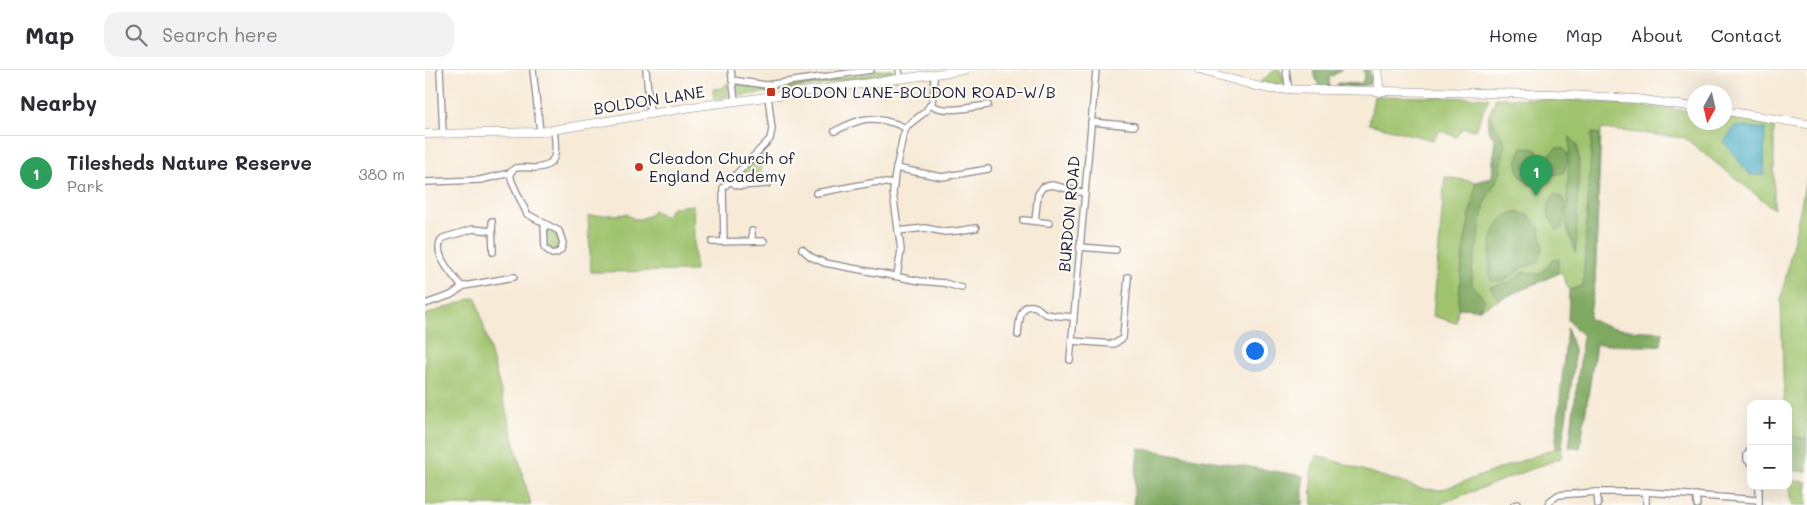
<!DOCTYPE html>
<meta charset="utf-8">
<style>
body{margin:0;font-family:Mali,sans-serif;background:#f2f2f3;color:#2b2b33}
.controls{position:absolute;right:15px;bottom:15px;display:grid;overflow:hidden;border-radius:10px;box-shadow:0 5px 20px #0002}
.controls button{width:45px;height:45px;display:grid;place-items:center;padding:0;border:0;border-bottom:1px solid #e1e1e2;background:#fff;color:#2b2b33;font:25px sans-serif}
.compass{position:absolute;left:1262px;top:15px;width:45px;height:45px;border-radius:50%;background:#fff;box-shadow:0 5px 20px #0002;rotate:188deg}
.you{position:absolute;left:829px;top:280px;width:18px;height:18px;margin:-12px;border:4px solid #fff;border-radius:50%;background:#1a73e8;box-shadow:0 0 0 8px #1a73e833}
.badge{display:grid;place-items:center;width:32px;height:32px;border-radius:50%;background:#b45309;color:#fff;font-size:16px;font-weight:700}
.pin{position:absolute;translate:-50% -41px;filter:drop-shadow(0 1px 2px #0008)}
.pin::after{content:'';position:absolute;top:26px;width:18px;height:15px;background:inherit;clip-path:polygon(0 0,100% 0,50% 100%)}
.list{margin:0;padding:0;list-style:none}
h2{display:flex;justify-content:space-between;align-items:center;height:65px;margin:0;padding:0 20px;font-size:21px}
h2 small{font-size:16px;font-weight:400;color:#7c7c81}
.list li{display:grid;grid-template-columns:32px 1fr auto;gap:15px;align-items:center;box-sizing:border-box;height:75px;padding:0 20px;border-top:1px solid #e1e1e2}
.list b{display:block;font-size:19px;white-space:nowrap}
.list p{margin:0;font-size:16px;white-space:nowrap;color:#7c7c81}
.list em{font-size:16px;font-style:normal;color:#7c7c81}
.icon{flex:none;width:28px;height:28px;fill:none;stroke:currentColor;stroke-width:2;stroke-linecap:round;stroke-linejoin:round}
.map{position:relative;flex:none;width:1382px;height:435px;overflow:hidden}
header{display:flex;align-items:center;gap:30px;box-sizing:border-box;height:70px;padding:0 25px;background:#fff;border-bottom:1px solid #e1e1e2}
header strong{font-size:24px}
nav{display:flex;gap:28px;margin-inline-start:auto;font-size:18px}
.search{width:350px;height:45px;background:#f2f2f3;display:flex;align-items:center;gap:12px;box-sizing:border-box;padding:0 18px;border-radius:15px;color:#7c7c81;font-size:19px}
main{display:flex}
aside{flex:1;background:#fff}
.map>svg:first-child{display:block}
</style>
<header>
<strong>Map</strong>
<div class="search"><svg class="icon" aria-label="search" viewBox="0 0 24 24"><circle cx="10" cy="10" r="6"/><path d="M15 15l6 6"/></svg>Search here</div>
<nav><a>Home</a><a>Map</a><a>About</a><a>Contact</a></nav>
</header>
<main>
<aside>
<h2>Nearby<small></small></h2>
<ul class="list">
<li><span class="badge" style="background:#2e9e5b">1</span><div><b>Tilesheds Nature Reserve</b><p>Park</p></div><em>380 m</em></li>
</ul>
</aside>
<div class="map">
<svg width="1382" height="435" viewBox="0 0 1382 435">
<rect width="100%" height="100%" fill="#fdfcf7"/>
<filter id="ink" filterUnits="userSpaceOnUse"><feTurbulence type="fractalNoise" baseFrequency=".02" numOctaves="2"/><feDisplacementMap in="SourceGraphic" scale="10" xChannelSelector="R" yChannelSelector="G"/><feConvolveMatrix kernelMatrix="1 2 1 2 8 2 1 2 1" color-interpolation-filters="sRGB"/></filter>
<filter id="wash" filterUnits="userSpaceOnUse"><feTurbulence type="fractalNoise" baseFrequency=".0096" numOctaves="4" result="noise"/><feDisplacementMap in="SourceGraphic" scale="20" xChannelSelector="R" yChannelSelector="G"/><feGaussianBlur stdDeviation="1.12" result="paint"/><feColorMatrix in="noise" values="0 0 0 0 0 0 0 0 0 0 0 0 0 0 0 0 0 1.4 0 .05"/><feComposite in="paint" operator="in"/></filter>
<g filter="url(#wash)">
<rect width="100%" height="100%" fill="#f7ead7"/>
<g fill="#9fc36d" stroke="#607254">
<polygon points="452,0 469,0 464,5 315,26 311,20 311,16 313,13 336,18 346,17 444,4"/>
<polygon points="850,0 855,0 859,11 857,15 835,12"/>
<polygon points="302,13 303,26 289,30 288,19 297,18"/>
<polygon points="949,26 1064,28 1050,60 1037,58 1031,67 1015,60 1008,70 944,54"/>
<path d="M1071 28C1137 29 1204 32 1269 42L1270 52H1300V47L1349 54V139L1260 68 1176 59 1170 213 1144 220 1136 202 1054 239 1033 238 1031 253 1008 246 1020 107 1051 112 1067 108 1070 69 1064 63V45Z"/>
<polygon points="338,80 334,110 317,111 311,109"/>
<polygon points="1382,106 1382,369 1363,366 1363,334 1359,334 1356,230"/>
<polygon points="268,135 270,201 166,202 163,146 202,144 209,149 215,149 225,145 228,140 241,147 247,137"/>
<polygon points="123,158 131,161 136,170 134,179 126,180 121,175 121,159"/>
<polygon points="51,227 106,435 0,435 0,245"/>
<polygon points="1137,376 1136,388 1017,433 1017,435 887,435 886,402 891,385 997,419 1016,420"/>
<polygon points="1363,410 1382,412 1382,435 1366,435"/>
</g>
<g fill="#7fa960" stroke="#50664e">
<polygon points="888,0 917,0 904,8 905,17 894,17"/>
<polygon points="938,0 944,0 946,9 945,14 932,17 912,16 913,13 936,14 940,6"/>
<polygon points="1064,45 1080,72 1076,102 1060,132 1047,200 1047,215 1060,230 1054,239 1033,238 1038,181 1051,112 1067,108 1070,69 1064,63"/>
<path d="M1167 63 1175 64 1170 213 1164 248C1185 262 1214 260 1238 262L1236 275 1219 276 1171 274 1155 379 1144 377 1158 266 1143 250 1144 220 1158 216Z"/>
<polygon points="1145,67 1152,74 1154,88 1151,182 1141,154"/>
<path d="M1097 77 1106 78 1112 80 1113 87 1111 113 1105 115C1091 106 1089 91 1097 77Z"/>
<polygon points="1131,78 1137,78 1142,83 1142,92 1139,102 1130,105 1123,100 1124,85"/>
<path d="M1129 125 1136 127 1139 131 1140 140 1137 158 1132 160C1123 147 1119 139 1129 125Z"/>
<path d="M1090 142 1103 145 1114 157 1118 175 1113 193 1098 197 1080 211H1066C1064 192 1063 161 1079 147 1082 145 1086 143 1090 142Z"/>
<polygon points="1134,189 1132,204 1074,230 1065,217 1083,213 1098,202 1115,204 1128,190"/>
<polygon points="1142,258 1149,279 1149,296 1137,376 1130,379"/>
<polygon points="1363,366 1382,369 1382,402 1363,400"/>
<polygon points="713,378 878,406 878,435 708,435"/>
</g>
<polygon fill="#42a8c2" stroke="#32657e" points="1310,56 1340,59 1339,105 1325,105 1299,72"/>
</g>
<g filter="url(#ink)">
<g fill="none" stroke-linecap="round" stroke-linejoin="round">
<g stroke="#8c8689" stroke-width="8">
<g id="minor">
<polyline points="15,0 18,64"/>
<polyline points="108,0 115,62"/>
<polyline points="221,0 225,43"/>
<polyline points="306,0 310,30"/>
<polyline points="474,0 475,8"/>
<polyline points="861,0 864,20"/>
<polyline points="307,10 341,15 446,0"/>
<path d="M506 35C521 44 545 37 563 35"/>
<polyline points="666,52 709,56"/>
<path d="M410 61C418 57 428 52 437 50 450 47 469 52 481 58"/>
<polyline points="471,98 517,107 563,99"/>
<polyline points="305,111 311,115 315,116 342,114"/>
<polyline points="0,112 55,110 85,103"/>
<polyline points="391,123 452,112 469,114"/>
<polyline points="598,150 624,153"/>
<polyline points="67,151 68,182"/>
<polyline points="610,151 613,124 618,117 627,115 660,123"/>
<path d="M119 153 120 178 127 184 132 183 136 180 138 173 134 161 102 144 87 112 85 103 90 98C97 97 103 98 110 98 135 97 131 78 129 60"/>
<polyline points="327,161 327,171"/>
<polyline points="473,161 500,158 520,162 532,161 551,158"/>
<polyline points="287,172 339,171"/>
<polyline points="299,172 298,118 345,69 347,59 343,26"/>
<polyline points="655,177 691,180"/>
<polyline points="377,179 386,187 400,193 495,211 519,213 537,218"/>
<polyline points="472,206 476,180 468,123 470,104 478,66 482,56 500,42 507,32 509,19 509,4"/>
<path d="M37 217C28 205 5 182 18 168L48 159 67 161"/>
<polyline points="0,234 26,225 39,216 89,207"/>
<path d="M593 265C594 255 594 230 611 237 615 239 617 243 621 244 630 246 640 246 649 247"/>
<polyline points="647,271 689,274 698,268 703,207"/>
<polyline points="645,290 671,0"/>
<polyline points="1326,379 1322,385 1322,390 1326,393"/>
<polyline points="1334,416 1334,435"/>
<polyline points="1172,422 1173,435"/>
<polyline points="1221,422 1221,435"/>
<polyline points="1271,425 1272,435"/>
<polyline points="1089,435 1092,434"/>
<polyline points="1124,435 1125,431 1133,425 1172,422 1221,422 1334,430"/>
</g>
</g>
<g stroke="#8c8689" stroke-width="9">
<g id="tertiary">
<polyline points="774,0 827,15 845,19 1128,24 1211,29 1270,37"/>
<polyline points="952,0 955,22"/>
<polyline points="1300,41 1382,54"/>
<polyline points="0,64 115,62 267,37 540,0"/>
</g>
</g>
<use href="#minor" stroke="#fff" stroke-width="5.5"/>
<use href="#tertiary" stroke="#fff" stroke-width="8"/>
</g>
</g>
<g fill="#c8321e" stroke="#fdfcf7" stroke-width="2">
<rect x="341" y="17" width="10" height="10" rx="2.5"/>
<circle cx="214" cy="97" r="5"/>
</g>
<g text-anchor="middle" stroke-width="4" stroke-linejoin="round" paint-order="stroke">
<g font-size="16" fill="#22223b" stroke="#fdfcf7" text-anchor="start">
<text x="356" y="28">BOLDON LANE-BOLDON ROAD-W/B</text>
<text x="224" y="94">Cleadon Church of<tspan x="224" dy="18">England Academy</tspan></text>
</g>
<g font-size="16" fill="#22223b" stroke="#fdfcf7">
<text transform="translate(224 30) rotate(-9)" y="6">BOLDON LANE</text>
<text transform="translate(644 144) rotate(-85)" y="6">BURDON ROAD</text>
</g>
</g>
</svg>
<div class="controls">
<button>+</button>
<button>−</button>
</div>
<svg class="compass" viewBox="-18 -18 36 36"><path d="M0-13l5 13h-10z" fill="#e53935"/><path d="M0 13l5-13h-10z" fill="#7c7c81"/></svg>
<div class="you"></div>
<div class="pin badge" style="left:1111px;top:126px;background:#2e9e5b">1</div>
</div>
</main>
